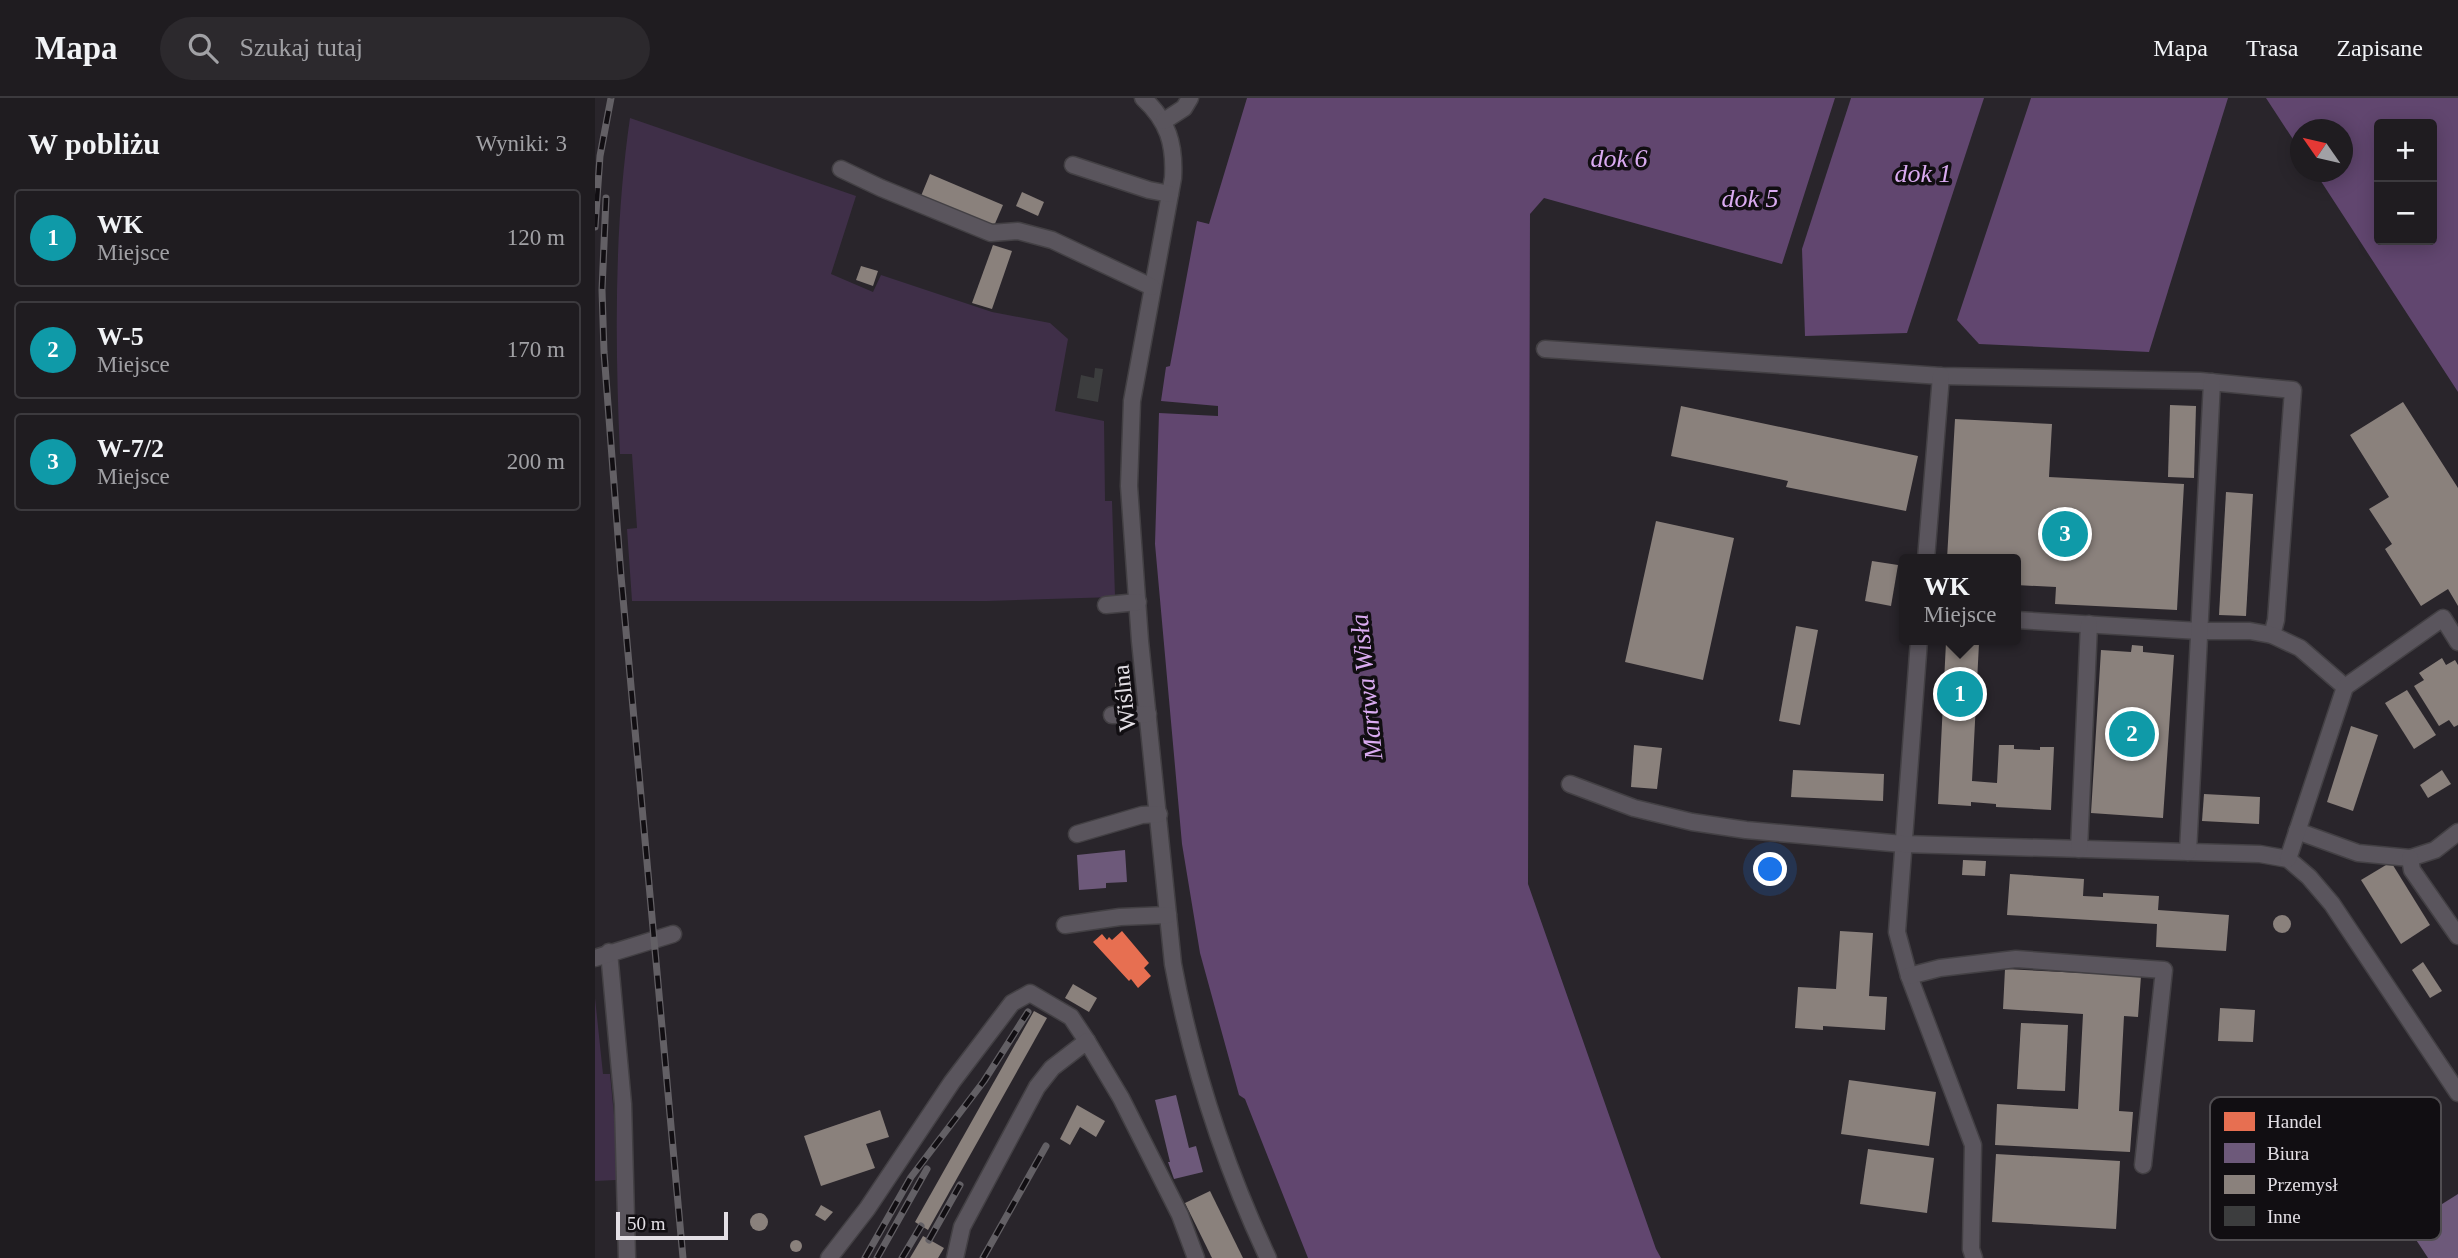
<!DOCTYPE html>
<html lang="pl">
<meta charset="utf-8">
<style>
body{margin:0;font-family:"Times New Roman",serif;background:#2c292d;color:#f1f3f6}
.controls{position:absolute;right:21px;top:21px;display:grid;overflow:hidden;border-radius:7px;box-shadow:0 4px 18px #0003}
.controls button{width:63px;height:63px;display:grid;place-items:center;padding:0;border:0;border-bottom:2px solid #3c3a3e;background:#1f1c20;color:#f1f3f6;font:35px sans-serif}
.compass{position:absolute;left:1695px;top:21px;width:63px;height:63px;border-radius:50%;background:#1f1c20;box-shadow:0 4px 18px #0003;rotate:304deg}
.scale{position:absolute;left:21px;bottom:18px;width:112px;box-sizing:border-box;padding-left:7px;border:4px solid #e3dfe5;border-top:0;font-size:19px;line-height:24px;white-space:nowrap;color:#e3dfe5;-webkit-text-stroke:5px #110e12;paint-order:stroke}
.you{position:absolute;left:1176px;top:772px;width:24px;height:24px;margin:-18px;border:5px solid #fff;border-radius:50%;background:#1a73e8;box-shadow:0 0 0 10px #1a73e833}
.badge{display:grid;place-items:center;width:46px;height:46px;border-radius:50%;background:#a29ea4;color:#fff;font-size:23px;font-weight:700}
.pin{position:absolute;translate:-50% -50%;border:4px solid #fff;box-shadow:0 2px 7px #0006}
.popup{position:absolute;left:1304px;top:456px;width:122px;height:91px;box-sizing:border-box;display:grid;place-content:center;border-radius:7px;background:#1f1c20;filter:drop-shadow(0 2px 5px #0005);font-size:23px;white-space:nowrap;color:#a1a1a5}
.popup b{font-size:26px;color:#f1f3f6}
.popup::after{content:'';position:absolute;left:50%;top:100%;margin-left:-14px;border:14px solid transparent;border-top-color:#1f1c20}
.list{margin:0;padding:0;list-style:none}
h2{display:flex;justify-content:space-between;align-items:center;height:91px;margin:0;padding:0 28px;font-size:30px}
h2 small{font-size:23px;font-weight:400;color:#a1a1a5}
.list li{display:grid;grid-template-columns:46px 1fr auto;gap:21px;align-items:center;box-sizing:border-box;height:98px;margin:0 14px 14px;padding:0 14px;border:2px solid #3c3a3e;border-radius:7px}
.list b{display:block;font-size:26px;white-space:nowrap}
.list p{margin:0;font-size:23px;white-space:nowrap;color:#a1a1a5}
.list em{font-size:23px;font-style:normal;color:#a1a1a5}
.icon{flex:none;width:38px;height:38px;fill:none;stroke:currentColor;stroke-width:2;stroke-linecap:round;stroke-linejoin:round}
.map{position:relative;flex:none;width:1863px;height:1160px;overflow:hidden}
header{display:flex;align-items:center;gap:42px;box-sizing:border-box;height:98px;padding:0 35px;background:#1f1c20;border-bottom:2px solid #3c3a3e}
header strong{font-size:33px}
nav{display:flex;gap:38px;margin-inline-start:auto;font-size:24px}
.search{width:490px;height:63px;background:#2c292d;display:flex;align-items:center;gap:18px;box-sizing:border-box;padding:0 24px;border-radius:38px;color:#a1a1a5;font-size:26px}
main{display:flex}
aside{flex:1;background:#1f1c20}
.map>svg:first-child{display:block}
</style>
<header>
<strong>Mapa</strong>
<div class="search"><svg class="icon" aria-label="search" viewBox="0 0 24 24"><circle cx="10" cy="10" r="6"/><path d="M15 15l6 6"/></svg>Szukaj tutaj</div>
<nav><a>Mapa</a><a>Trasa</a><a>Zapisane</a></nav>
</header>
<main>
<aside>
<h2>W pobliżu<small>Wyniki: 3</small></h2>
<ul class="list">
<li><span class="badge" style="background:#0f9aa8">1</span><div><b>WK</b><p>Miejsce</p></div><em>120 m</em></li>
<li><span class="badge" style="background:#0f9aa8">2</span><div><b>W-5</b><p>Miejsce</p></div><em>170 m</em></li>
<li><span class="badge" style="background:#0f9aa8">3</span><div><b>W-7/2</b><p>Miejsce</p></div><em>200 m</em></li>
</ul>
</aside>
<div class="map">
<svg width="1863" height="1160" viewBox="0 0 1863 1160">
<rect width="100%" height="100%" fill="#29252b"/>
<g fill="#3f2f48">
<path d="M35 20 261 98 236 176 278 194 286 177 397 214 455 225 473 241 460 313 509 323 510 403H517L520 499 392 503H37L32 431 42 430 37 356H25C20 244 19 130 35 20Z"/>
<polygon points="0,900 8,976 15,976 21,1038 21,1082 0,1083"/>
</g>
<g fill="#61466f" fill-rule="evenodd">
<polygon points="652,0 1240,0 1187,166 949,100 935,116 933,786 1061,1151 1066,1160 713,1160 650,1001 644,997 605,855 587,746 560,446 564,315 623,318 623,308 566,303 571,269 575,268 602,123 614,126"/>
<polygon points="1256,0 1389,0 1312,235 1210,238 1207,151"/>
<polygon points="1436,0 1633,0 1554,254 1384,246 1362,222"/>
<path d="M1671 0H1863V294L1720 74H1748V32H1706L1705 52ZM1784 26H1837V142H1784Z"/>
</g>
<polygon fill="#e76f51" points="527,833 554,865 549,870 556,878 543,890 536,881 534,883 498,844 507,836 512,842 514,839 517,842"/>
<g fill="#6d597a">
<polygon points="530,752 532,784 511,785 511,790 484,792 482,757"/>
<polygon points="581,997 594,1050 601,1048 608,1074 579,1081 573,1064 575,1064 560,1002"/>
<polygon points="1863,1096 1863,1160 1833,1160 1812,1128"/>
</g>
<g fill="#8a817c">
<polygon points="335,76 408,107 399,128 326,98"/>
<polygon points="427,94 449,104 443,118 421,108"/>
<polygon points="398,147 417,153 397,211 377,205"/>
<polygon points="266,168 283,173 278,188 261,182"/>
<polygon points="1808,304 1863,390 1863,508 1853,491 1826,508 1790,451 1797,446 1774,411 1794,399 1755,337"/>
<polygon points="1575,307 1601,308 1599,380 1573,379"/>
<polygon points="1086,308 1323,358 1311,413 1191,389 1193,383 1076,358"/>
<polygon points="1360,321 1457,326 1454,379 1589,386 1582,512 1460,506 1461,489 1421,487 1421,461 1352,461"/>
<polygon points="1631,394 1658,396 1651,518 1624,517"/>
<polygon points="1061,423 1139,440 1108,582 1030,564"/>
<polygon points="1277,463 1303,467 1296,508 1270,503"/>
<polygon points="1201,528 1223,532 1205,627 1184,623"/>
<polygon points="1351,544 1384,545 1377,683 1402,685 1404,647 1419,647 1419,651 1445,652 1445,649 1459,649 1456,712 1401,709 1401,706 1376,704 1376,708 1343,706"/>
<polygon points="1537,547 1548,548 1548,554 1579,557 1568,720 1496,715 1506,552 1536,554"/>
<polygon points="1847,560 1851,567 1860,562 1863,567 1863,627 1859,629 1854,622 1844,628 1819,588 1829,582 1824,575"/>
<polygon points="527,584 529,604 523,605 520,585"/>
<polygon points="1812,592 1841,637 1819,651 1790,605"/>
<polygon points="1756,628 1783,637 1758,713 1732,704"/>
<polygon points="1039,647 1067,650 1062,691 1036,689"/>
<polygon points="1198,672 1289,676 1288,703 1196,699"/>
<polygon points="1847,672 1856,686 1833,700 1825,687"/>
<polygon points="1609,696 1665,699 1664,726 1607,723"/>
<polygon points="1368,762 1391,763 1390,778 1367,777"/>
<polygon points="1796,764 1835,827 1806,846 1766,782"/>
<polygon points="1415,776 1489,781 1488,798 1508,799 1508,795 1564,798 1563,812 1634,817 1631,853 1561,849 1562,826 1412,817"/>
<circle cx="1687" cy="826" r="9"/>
<polygon points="1245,833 1278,835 1274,898 1292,899 1290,932 1228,928 1228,932 1200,930 1203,889 1241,891"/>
<polygon points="1828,864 1847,893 1835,900 1817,872"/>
<polygon points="1410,871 1546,878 1543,919 1529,918 1524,1013 1538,1014 1535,1054 1400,1047 1402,1006 1483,1011 1488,916 1408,911"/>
<polygon points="478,886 502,900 494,914 470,900"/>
<polygon points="1625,910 1660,912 1658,944 1623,943"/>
<polygon points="439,913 452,920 333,1132 320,1124"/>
<polygon points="1426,925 1473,927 1470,993 1422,991"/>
<polygon points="1254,982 1341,994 1334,1048 1246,1036"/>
<polygon points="482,1007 510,1023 501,1039 485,1029 475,1047 465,1041"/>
<polygon points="285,1012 294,1039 271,1046 280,1070 226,1088 209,1038"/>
<polygon points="1273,1051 1339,1060 1332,1115 1265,1106"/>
<polygon points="1401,1056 1525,1063 1521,1131 1397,1124"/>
<polygon points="615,1093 648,1160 617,1160 590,1105"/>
<polygon points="226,1107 238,1114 230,1123 220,1117"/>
<circle cx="164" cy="1124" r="9"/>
<polygon points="328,1138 349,1150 343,1160 315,1160"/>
<circle cx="201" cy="1148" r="6"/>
</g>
<polygon fill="#3c3d3e" points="500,270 508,271 503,304 482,300 486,277 499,280"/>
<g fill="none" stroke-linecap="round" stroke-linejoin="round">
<g stroke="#434044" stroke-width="19">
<g id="minor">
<path d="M548 0C573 23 580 46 578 80L537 303 534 388 545 543 578 866C597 968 629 1066 673 1160"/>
<polyline points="569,23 589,10 595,0"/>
<polyline points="478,67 554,92 575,96"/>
<polyline points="246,71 286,90 396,135 423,133 457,142 557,189"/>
<polyline points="950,251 1346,278 1605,283 1698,292 1681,522 1677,537"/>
<polyline points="1331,461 1346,278"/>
<polyline points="511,507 543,504"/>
<polyline points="1421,522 1604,533 1655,533 1677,537 1705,550 1750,589"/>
<polyline points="1324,542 1302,834 1314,878 1378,1047 1376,1151 1379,1160"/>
<polyline points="517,617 553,616"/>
<polyline points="975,686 1039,710 1097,724 1151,732 1308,746 1665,756 1693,761 1714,779 1737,806 1863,995"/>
<polyline points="1702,733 1763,755 1815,760 1840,752 1863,734"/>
<polyline points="482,736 547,717 564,716"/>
<polyline points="1484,751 1494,526"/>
<polyline points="1593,754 1617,284"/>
<polyline points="1815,760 1817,772 1863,838"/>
<polyline points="1693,761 1750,589 1848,520 1863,544"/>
<polyline points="470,827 525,819 573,817"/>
<polyline points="14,854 28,1006 32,1160"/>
<polyline points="0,860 78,836"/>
<polyline points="1314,878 1345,870 1421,861 1569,872 1548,1067"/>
<polyline points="234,1160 272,1111 357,984 417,905 435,895 476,919 492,943"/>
<polyline points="360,1160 367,1129 442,989 457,970 492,943 526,1000 585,1117 601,1160"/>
</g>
</g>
<use href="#minor" stroke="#5a555d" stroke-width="16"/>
<g stroke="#636065" stroke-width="7">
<g id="rail">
<polyline points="11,100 7,192 9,254 26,478 88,1160"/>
<polyline points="0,129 5,58 16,0"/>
<polyline points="334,1142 365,1087"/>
<polyline points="270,1160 316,1079 389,983 433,914"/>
<polyline points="282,1160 332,1071"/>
<polyline points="307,1160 326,1128"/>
<polyline points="388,1160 451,1048"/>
</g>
</g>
<use href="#rail" stroke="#110e12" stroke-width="4.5" stroke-dasharray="13" stroke-linecap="butt"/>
</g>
<g text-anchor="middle" stroke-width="7" stroke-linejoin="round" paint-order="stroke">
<g font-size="24" fill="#e3dfe5" stroke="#110e12">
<text transform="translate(529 600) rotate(-96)" y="8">Wiślna</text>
</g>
<g font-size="26" font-style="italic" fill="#daabf1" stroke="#110e12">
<text x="1024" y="69">dok 6</text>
<text x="1328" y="84">dok 1</text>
<text x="1155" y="109">dok 5</text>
<text transform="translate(771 589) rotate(-96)" y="9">Martwa Wisła</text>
</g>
</g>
<rect x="1615" y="999" width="231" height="143" rx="10" fill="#110e12" stroke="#504d51" stroke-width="2"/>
<rect x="1629" y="1014" width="31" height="19" fill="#e76f51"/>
<rect x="1629" y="1045" width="31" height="20" fill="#6d597a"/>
<rect x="1629" y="1077" width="31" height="19" fill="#8a817c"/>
<rect x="1629" y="1108" width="31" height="20" fill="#3c3d3e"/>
<g font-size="19" fill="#e3dfe5">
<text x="1672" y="1030">Handel</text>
<text x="1672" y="1062">Biura</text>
<text x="1672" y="1093">Przemysł</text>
<text x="1672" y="1125">Inne</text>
</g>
</svg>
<div class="controls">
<button>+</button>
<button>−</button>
</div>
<svg class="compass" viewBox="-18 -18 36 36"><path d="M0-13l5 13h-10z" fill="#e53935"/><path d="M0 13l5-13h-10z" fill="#a1a1a5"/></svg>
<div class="scale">50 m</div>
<div class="you"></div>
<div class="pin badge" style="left:1365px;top:596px;background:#0f9aa8">1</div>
<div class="popup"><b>WK</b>Miejsce</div>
<div class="pin badge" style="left:1537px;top:636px;background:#0f9aa8">2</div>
<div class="pin badge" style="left:1470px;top:436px;background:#0f9aa8">3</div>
</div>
</main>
